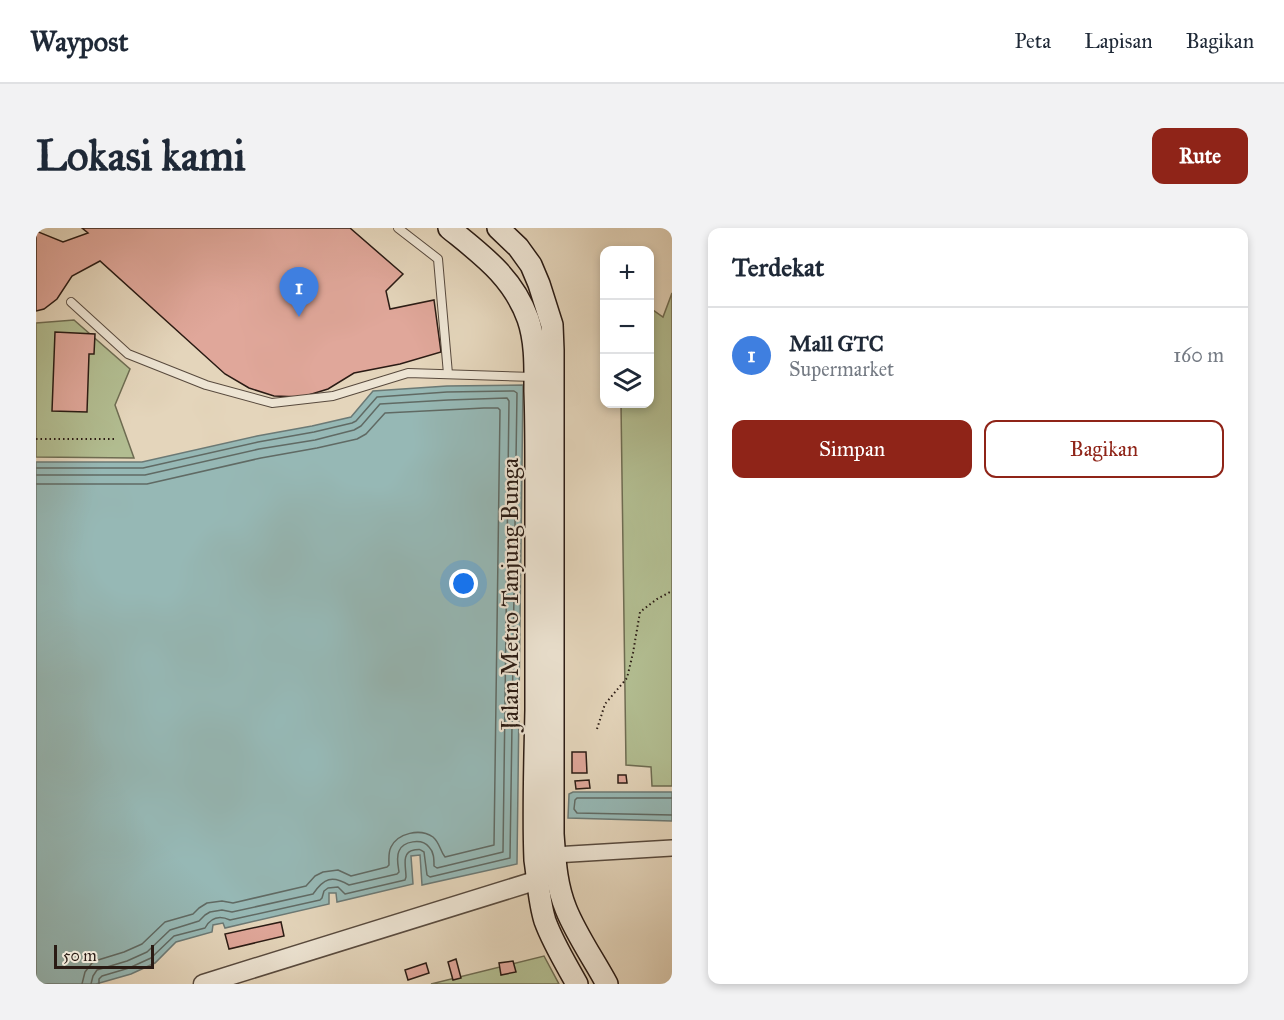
<!DOCTYPE html>
<html lang="id">
<meta charset="utf-8">
<style>
body{margin:0;font-family:"IM FELL Great Primer",serif;background:#f2f2f3;color:#1f2937}
.controls{position:absolute;right:18px;top:18px;display:grid;overflow:hidden;border-radius:12px;box-shadow:0 3px 9px #0003}
.controls button{width:54px;height:54px;display:grid;place-items:center;padding:0;border:0;border-bottom:2px solid #e0e1e3;background:#fff;color:#1f2937;font:30px sans-serif}
.scale{position:absolute;left:18px;bottom:15px;width:100px;box-sizing:border-box;padding-left:6px;border:3px solid #2a1b14;border-top:0;font-size:16px;line-height:21px;white-space:nowrap;color:#2a1b14;-webkit-text-stroke:4px #ede4d3;paint-order:stroke}
.you{position:absolute;left:428px;top:356px;width:21px;height:21px;margin:-15px;border:4px solid #fff;border-radius:50%;background:#1a73e8;box-shadow:0 0 0 9px #1a73e833}
.badge{display:grid;place-items:center;width:39px;height:39px;border-radius:50%;background:#8f2418;color:#fff;font-size:20px;font-weight:700}
.pin{position:absolute;translate:-50% -50px;filter:drop-shadow(0 2px 3px #0008)}
.pin::after{content:'';position:absolute;top:32px;width:21px;height:18px;background:inherit;clip-path:polygon(0 0,100% 0,50% 100%)}
.list{margin:0;padding:0;list-style:none}
h2{display:flex;justify-content:space-between;align-items:center;height:78px;margin:0;padding:0 24px;font-size:26px}
h2 small{font-size:20px;font-weight:400;color:#747a83}
.list li{display:grid;grid-template-columns:39px 1fr auto;gap:18px;align-items:center;box-sizing:border-box;height:96px;padding:0 24px;border-top:2px solid #e0e1e3}
.list b{display:block;font-size:22px;white-space:nowrap}
.list p{margin:0;font-size:20px;white-space:nowrap;color:#747a83}
.list em{font-size:20px;font-style:normal;color:#747a83}
.actions{display:flex;gap:12px;padding:18px 24px}
.actions a{flex:1;padding:14px 0;border:2px solid #8f2418;border-radius:12px;text-align:center;font-size:21px;color:#8f2418}
.actions .main{background:#8f2418;color:#fff}
.icon{flex:none;width:33px;height:33px;fill:none;stroke:currentColor;stroke-width:2;stroke-linecap:round;stroke-linejoin:round}
.map{position:relative;flex:none;width:636px;height:756px;overflow:hidden;border-radius:12px}
header{display:flex;align-items:center;gap:36px;box-sizing:border-box;height:84px;padding:0 30px;background:#fff;border-bottom:2px solid #e0e1e3}
header strong{font-size:28px}
nav{display:flex;gap:33px;margin-inline-start:auto;font-size:21px}
.intro{display:flex;align-items:center;justify-content:space-between;box-sizing:border-box;height:144px;padding:0 36px}
h1{margin:0;font-size:42px}
.button{padding:15px 27px;border-radius:12px;background:#8f2418;color:#fff;font-size:21px;font-weight:700}
main{display:flex;gap:36px;padding:0 36px}
aside{flex:1;background:#fff;border-radius:12px;box-shadow:0 3px 9px #0003}
.map>svg:first-child{display:block}
</style>
<header>
<strong>Waypost</strong>
<nav><a>Peta</a><a>Lapisan</a><a>Bagikan</a></nav>
</header>
<div class="intro"><h1>Lokasi kami</h1><a class="button">Rute</a></div>
<main>
<div class="map">
<svg width="636" height="756" viewBox="0 0 636 756">
<rect width="100%" height="100%" fill="#e4d5bb"/>
<filter id="stains"><feTurbulence type="fractalNoise" baseFrequency=".00333" numOctaves="4"/><feColorMatrix values="0 0 0 0 .2 0 0 0 0 .09 0 0 0 0 .02 0 0 0 .5 -.17"/></filter>
<radialGradient id="worn" r=".72"><stop offset=".6" stop-color="#630" stop-opacity="0"/><stop offset="1" stop-color="#630" stop-opacity=".3"/></radialGradient>
<g fill="#b2bd91" stroke="#6e6c52" stroke-width="1.5">
<polygon points="636,65 636,558 616,558 615,539 590,537 585,176 614,176 614,80 627,89"/>
<polygon points="38,92 94,141 79,177 98,230 0,229 0,95"/>
<polygon points="508,728 523,756 395,756"/>
</g>
<g fill="#96b8b5" stroke="#6b7975" stroke-width="1.5">
<polygon points="487,157 481,636 386,657 384,627 375,628 377,656 301,674 300,665 293,665 293,676 189,700 187,695 177,697 176,704 140,714 119,735 95,746 60,756 0,756 0,234 106,234 221,208 276,198 315,189 337,163 411,158"/>
<polygon points="537,564 636,564 636,593 532,590 533,566"/>
</g>
<g fill="none" stroke-linecap="round" stroke-linejoin="round">
<g stroke="#606a64" stroke-width="1.5">
<path d="M0 240H107L222 214 278 204 316 195 320 193 341 169 411 164 478 163 481 165 474 630 394 649 391 647 388 624C383 621 385 621 378 622 365 624 370 639 370 649L369 652 309 666 302 659 292 660 288 663 286 670 284 672 194 692C183 687 175 689 169 700L138 708 115 730 93 740 66 748 63 751V756"/>
<path d="M0 247H109L223 221 279 212 318 202 325 198 344 176 412 172 471 170 473 173 467 624 401 640 398 638C398 631 398 624 393 619 386 610 367 613 363 623 360 629 362 637 363 644L361 646 313 657C296 647 288 650 277 666L196 684 186 682 174 684 169 687 163 693 134 702 111 724 91 733 61 742 57 748 55 756"/>
<path d="M0 256H111L225 230 281 220 321 211 330 206 349 185 448 180H462L464 182 458 617 409 629C404 623 404 615 397 609 384 600 362 605 355 619 352 625 353 631 353 637L351 639 315 648 302 642 287 644 279 648 270 658 197 675 186 673 171 675 163 680 157 686 129 694 106 716 88 724 62 732 56 735 49 744 46 756"/>
<polyline points="636,570 541,570 539,572 538,581 541,585 636,587"/>
</g>
</g>
<g fill="#e0a79a" stroke="#2a1b14" stroke-width="1.5">
<polygon points="46,0 314,0 367,46 350,63 354,81 398,72 405,124 364,136 318,145 292,161 266,169 238,168 213,160 189,146 64,33 36,48 21,71 8,81 0,83 0,3 27,14 52,5"/>
<polygon points="19,104 59,106 58,126 53,126 51,184 16,183"/>
<polygon points="536,524 550,524 551,545 536,545"/>
<polygon points="582,547 590,547 591,555 582,555"/>
<polygon points="553,552 554,560 540,561 539,553"/>
<polygon points="245,694 248,708 193,721 189,706"/>
<polygon points="420,731 425,750 417,752 412,734"/>
<polygon points="477,733 480,744 465,747 463,735"/>
<polygon points="390,735 393,745 372,752 369,742"/>
</g>
<g fill="none" stroke-linecap="round" stroke-linejoin="round">
<g stroke="#584a3e" stroke-width="10">
<g id="service">
<polyline points="362,0 402,31 412,146"/>
<polyline points="35,74 92,126 170,157 236,175 297,168 372,145 498,149"/>
</g>
</g>
<g stroke="#584a3e" stroke-width="18">
<polyline id="minor" points="518,627 636,620"/>
</g>
<g stroke="#584a3e" stroke-width="21">
<polyline id="tertiary" points="167,756 502,652"/>
</g>
<g stroke="#2a1b14" stroke-width="24">
<g id="secondary">
<path d="M413 0C446 27 477 49 492 91 500 114 499 140 499 163 500 189 500 215 500 241 500 321 500 402 500 482 499 532 497 583 499 632 502 652 503 674 509 693 517 715 530 736 541 756"/>
<path d="M462 0 482 19 495 37 503 56 516 97 517 122V606C519 632 520 657 530 681 540 706 558 732 571 756"/>
</g>
</g>
<g stroke="#2a1b14" stroke-width="2" stroke-dasharray="1.5 3" stroke-linecap="butt">
<polyline points="0,211 79,211"/>
<polyline points="561,501 569,476 591,450 597,425 604,384 621,371 636,363"/>
</g>
<use href="#service" stroke="#ede4d3" stroke-width="8"/>
<use href="#minor" stroke="#ede4d3" stroke-width="15"/>
<use href="#tertiary" stroke="#ede4d3" stroke-width="18"/>
<use href="#secondary" stroke="#ede4d3" stroke-width="21"/>
</g>
<g text-anchor="middle" stroke-width="4.5" stroke-linejoin="round" paint-order="stroke">
<g font-size="24" fill="#2a1b14" stroke="#ede4d3">
<text transform="translate(474 366) rotate(-90)" y="8">Jalan Metro Tanjung Bunga</text>
</g>
</g>
<rect width="100%" height="100%" filter="url(#stains)"/>
<rect width="100%" height="100%" fill="url(#worn)"/>
</svg>
<div class="controls">
<button>+</button>
<button>−</button>
<button><svg class="icon" aria-label="layers" viewBox="0 0 24 24"><path d="M12 4l9 5-9 5-9-5zM3 14l9 5 9-5"/></svg></button>
</div>
<div class="scale">50 m</div>
<div class="you"></div>
<div class="pin badge" style="left:263px;top:89px;background:#3f7fe0">1</div>
</div>
<aside>
<h2>Terdekat<small></small></h2>
<ul class="list">
<li><span class="badge" style="background:#3f7fe0">1</span><div><b>Mall GTC</b><p>Supermarket</p></div><em>160 m</em></li>
</ul>
<div class="actions"><a class="main">Simpan</a><a>Bagikan</a></div>
</aside>
</main>
